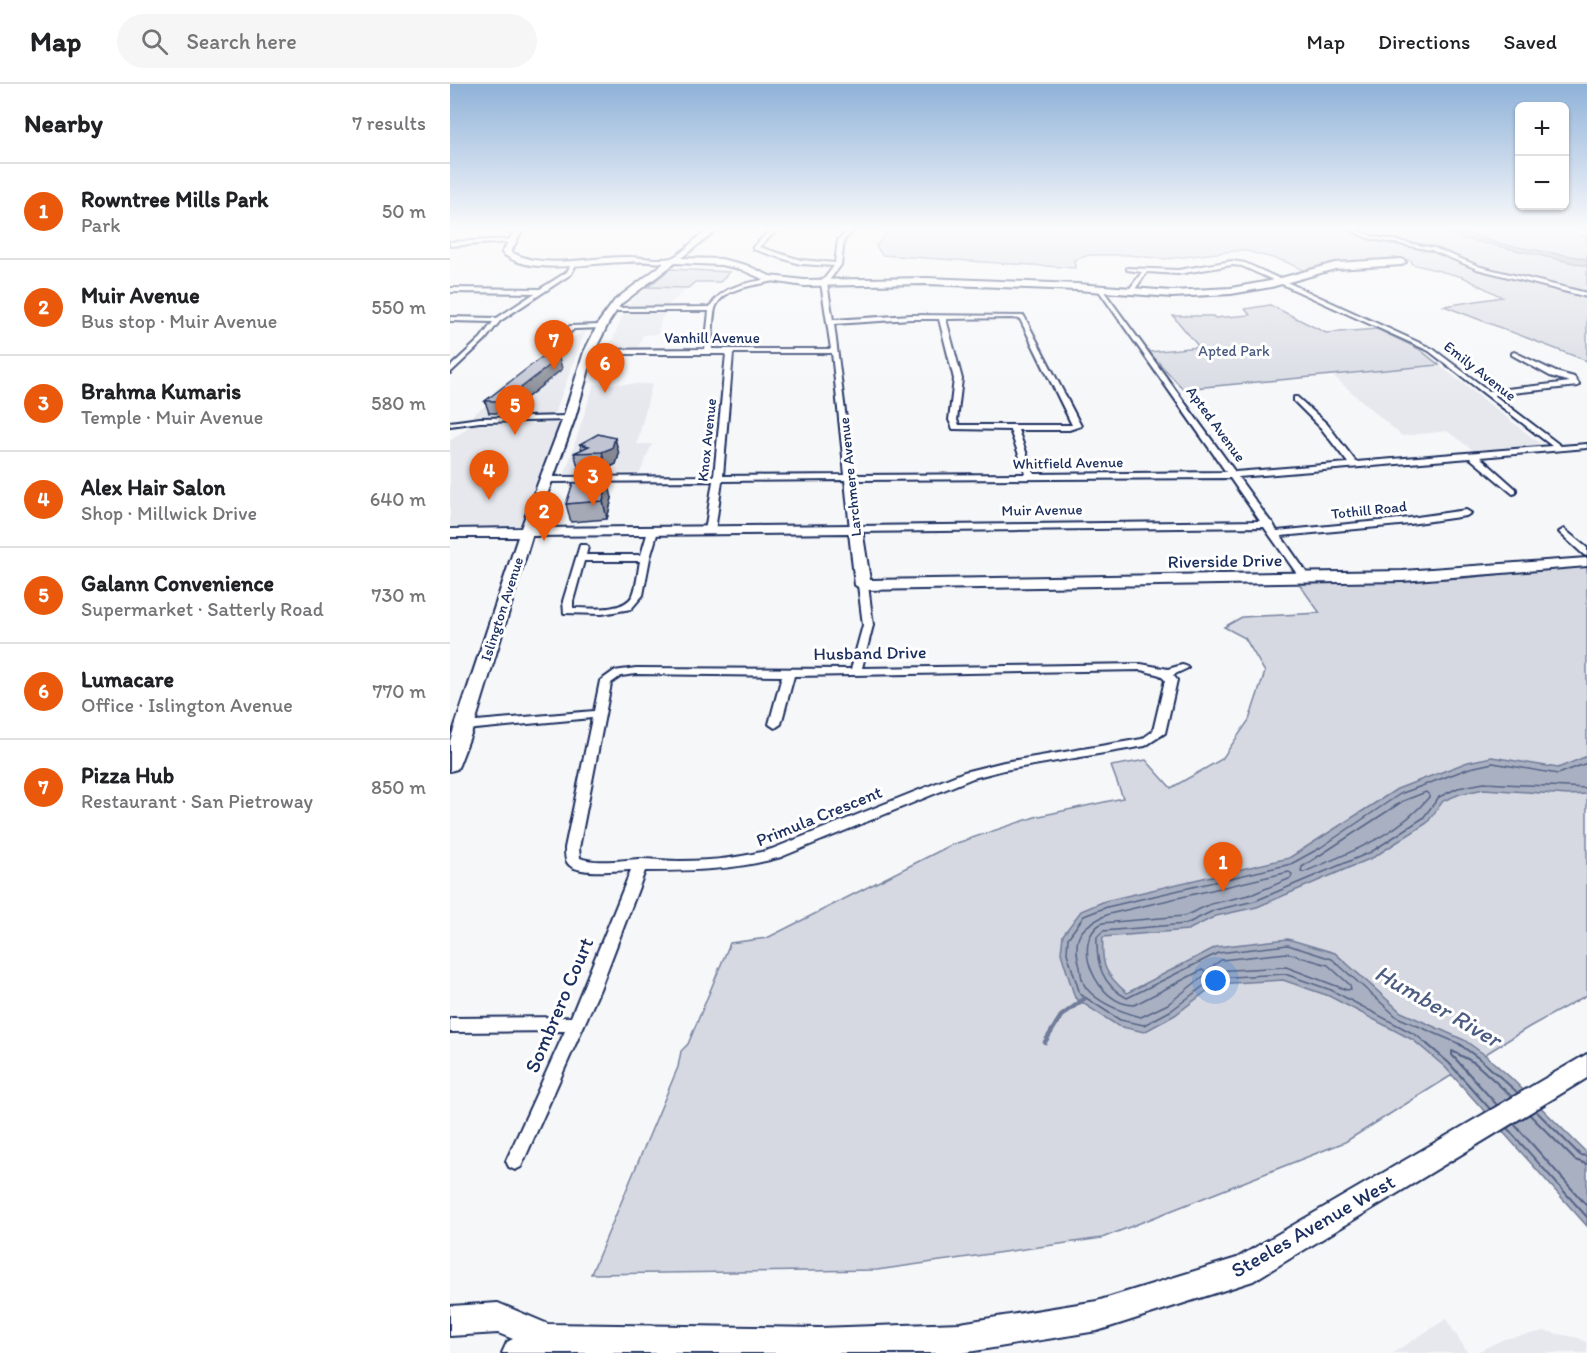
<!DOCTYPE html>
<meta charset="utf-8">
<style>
body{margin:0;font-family:Itim,sans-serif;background:#f6f6f6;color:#202124}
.controls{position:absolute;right:18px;top:18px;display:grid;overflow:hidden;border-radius:9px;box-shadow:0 2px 4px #0004}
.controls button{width:54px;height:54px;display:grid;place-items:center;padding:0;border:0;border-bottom:2px solid #e0e0e0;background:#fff;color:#202124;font:30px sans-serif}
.you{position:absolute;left:766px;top:897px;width:21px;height:21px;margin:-15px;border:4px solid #fff;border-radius:50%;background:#1a73e8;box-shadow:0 0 0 9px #1a73e833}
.badge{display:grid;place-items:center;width:39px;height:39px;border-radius:50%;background:#ea580c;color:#fff;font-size:20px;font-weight:700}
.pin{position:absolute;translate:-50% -50px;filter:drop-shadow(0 2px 3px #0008)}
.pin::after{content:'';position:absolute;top:32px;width:21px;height:18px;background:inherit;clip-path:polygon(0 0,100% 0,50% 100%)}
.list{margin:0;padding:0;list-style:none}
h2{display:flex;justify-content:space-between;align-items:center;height:78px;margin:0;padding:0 24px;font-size:26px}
h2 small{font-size:20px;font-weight:400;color:#757577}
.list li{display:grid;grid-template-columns:39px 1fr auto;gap:18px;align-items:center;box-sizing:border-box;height:96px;padding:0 24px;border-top:2px solid #e0e0e0}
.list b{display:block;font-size:22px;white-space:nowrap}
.list p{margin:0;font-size:20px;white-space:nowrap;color:#757577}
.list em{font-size:20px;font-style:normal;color:#757577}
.icon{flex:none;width:33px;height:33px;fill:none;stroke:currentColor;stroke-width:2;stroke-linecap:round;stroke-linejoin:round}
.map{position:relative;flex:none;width:1137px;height:1269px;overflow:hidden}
header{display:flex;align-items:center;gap:36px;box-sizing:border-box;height:84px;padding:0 30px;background:#fff;border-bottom:2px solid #e0e0e0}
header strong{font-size:28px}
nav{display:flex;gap:33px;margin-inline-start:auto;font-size:21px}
.search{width:420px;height:54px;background:#f6f6f6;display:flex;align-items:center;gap:15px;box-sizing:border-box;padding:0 21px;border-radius:33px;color:#757577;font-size:22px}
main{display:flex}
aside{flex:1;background:#fff}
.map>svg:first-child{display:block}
</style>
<header>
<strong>Map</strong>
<div class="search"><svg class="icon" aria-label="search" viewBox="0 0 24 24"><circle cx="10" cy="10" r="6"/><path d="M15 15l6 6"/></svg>Search here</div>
<nav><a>Map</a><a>Directions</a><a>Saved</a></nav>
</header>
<main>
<aside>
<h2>Nearby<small>7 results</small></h2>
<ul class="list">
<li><span class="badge">1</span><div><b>Rowntree Mills Park</b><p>Park</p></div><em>50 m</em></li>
<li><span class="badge">2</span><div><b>Muir Avenue</b><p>Bus stop · Muir Avenue</p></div><em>550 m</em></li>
<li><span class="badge">3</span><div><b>Brahma Kumaris</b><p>Temple · Muir Avenue</p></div><em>580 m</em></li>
<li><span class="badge">4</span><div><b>Alex Hair Salon</b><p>Shop · Millwick Drive</p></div><em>640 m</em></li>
<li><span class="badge">5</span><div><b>Galann Convenience</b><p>Supermarket · Satterly Road</p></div><em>730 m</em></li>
<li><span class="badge">6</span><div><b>Lumacare</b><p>Office · Islington Avenue</p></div><em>770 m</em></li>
<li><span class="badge">7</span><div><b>Pizza Hub</b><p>Restaurant · San Pietroway</p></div><em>850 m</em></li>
</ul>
</aside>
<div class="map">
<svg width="1137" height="1269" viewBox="0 0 1137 1269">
<rect width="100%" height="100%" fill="#f6f7f9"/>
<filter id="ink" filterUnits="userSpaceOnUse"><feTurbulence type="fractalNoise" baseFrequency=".0167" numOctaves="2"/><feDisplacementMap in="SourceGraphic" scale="12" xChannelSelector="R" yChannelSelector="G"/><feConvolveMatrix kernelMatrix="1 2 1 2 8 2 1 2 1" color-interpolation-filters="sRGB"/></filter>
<g filter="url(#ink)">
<g fill="#e6e8ee">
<polygon points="109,143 188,143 178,152 97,152"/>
<polygon points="198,203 238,204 217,222 216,229 211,235 208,250 193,251 186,270 156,271 177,221"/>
<polygon points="131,248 135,248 104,331 45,331 19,334"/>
<polygon points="989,281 1092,361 1024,367 997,347 952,352 883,292"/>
<polygon points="144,300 202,300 187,360 202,360 190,389 115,390"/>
<polygon points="109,339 69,442 0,442 0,357 21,341"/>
<polygon points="996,1235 1018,1269 943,1269"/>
<polygon points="1094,1247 1129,1254 1137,1259 1137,1269 1025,1269 1054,1255"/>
</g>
<g fill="#d6d9e2" stroke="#7884a0" stroke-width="1.5">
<polygon points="441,143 1109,143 1137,153 1137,277 994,222 1052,213 1013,193 962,180 962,177 955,175 886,180 855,187 834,177 793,166 715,175 678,171 639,171 624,176 625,184 432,171 426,162"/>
<polygon points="220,185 280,188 270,198 245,198 238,204 198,203"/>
<polygon points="820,221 876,249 927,245 969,265 989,281 733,305 699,268 749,263 723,232 763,232 765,234 800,231 795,225"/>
<polygon points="1137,481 1137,911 1079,943 895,1058 652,1154 427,1186 141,1190 228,983 231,967 238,960 280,859 317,854 501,761 585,733 673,714 661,682 696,676 721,704 772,675 799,636 815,588 795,554 774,543 792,533 870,529 849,500 1014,494"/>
</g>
<g fill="#a9b0c1" stroke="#707c99" stroke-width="1.5">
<polygon points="986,143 1004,143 1046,159 1137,175 1137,182 1012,154"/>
<path d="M1137 672V710L1118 711 1034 705 1010 710 993 717 977 739 924 773 807 823 766 832 738 846 653 853C651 882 655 890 677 909L766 863 838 855 885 869 951 928 1014 956 1035 971 1060 993 1137 1069V1142L995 983 963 956 879 912 833 896 766 900 725 931 694 948 668 942 625 914 611 869 613 851 631 827 655 817 839 774 947 705 1018 678 1042 673 1108 684Z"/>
</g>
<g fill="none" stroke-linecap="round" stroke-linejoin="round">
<g stroke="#546386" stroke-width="1.5">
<path d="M976 708 980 712C947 752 901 768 854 788L851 787 852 783 953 717Z"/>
<path d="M839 788 842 790 841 794 803 810 761 820 734 832 652 839C619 858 647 921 684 921L752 886 755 887V891L718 920 691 933C672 928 650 920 637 905 632 899 631 891 630 883 621 852 631 842 659 830Z"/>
<polygon points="837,869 878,881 900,901 901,905 897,906 836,883 762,887 759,885 771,876"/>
<polyline points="978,961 966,951 881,906 835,890 764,894 722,926 694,941 670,936 630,910 617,869 618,854 634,832 657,823 841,780 870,764 950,710 1020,684 1043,679 1108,690 1137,679"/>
<path d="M1012 961 947 933 882 875 838 861 768 869 677 914C652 901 646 880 647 853L653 847 736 840 765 826 805 817 921 768 973 734 989 713 1008 704 1034 699 1137 704"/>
</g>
<g stroke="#546386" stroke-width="2">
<polyline points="977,960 999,979 1040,1025"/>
<polyline points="1009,960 1031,976 1068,1009"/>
<polyline points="1047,1021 1002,971 1002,967 1025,979 1061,1012"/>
<polyline points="1086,1027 1130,1071 1137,1072"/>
<polyline points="1080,1031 1125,1076 1137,1080"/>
<polyline points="1064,1040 1137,1122"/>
<polyline points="1057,1044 1137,1133"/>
</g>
<polyline stroke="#707c99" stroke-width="4.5" points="595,958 611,932 634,915"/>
<g stroke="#1b2f5e" stroke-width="4">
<g id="street">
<path d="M324 143H330L309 163 351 176 385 179 388 156 402 143H407L394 156 391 181 377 199 383 236 461 231 574 232 631 342 619 346H568L584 390 776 388 647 204 650 202 785 388 898 379 871 344 844 317V313H847L877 340 906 378 1102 362 979 267 792 182 782 181 728 190 697 188 683 208 678 207 692 188 677 186V184L728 186 782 177 795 179 983 265 1039 307 1120 298 1100 292 1062 271V269L1064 268 1106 288 1124 293 1129 300 1128 302 1044 311 1111 362 1137 360V364L1030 373 1066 405V409L1063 410 1020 374 788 393 820 437 822 438 827 447 960 434 1016 426 1021 429 1016 432 960 440 831 452 861 495 856 498 852 497 814 443 405 448 400 445 395 396 272 397 265 447 260 450 255 447 263 397 95 398V394L98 393 264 392 276 270H139L136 268 139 266 255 265 259 227H162L160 226V224L260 223C274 199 300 200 325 193L327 196C309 202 276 201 266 222 262 231 263 254 262 265H381L371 199 384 182 350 180 303 165V163ZM561 234 570 235 622 341H509L507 336 512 295 496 235ZM461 235H489L504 295 499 336 503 345 560 346 576 390 403 391 384 240ZM283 269H382L395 391 273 392ZM780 394 810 437 409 442 404 396Z"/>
<polygon points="894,143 901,143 921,152 984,164 1031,183 1137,209 1137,213 1027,185 981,166 918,154"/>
<polygon points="64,155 62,158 0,162 0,158"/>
<polygon points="122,178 127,179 121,190 50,237 35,256 0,289 0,283 31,254 43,238 0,237 0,233 47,234 85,209 0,208 0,204 90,205 117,188"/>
<polygon points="151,241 153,242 153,244 124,245 105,262 100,261 120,242"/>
<polygon points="119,332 122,332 122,336 30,338 0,342 0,338 30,334"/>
<path d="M203 444 208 447 200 474 193 511 181 525 152 530 114 529 113 517 130 461H136L138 463 136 471H191L198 447ZM134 477H190C188 487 187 502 183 511 173 529 141 524 123 524V517Z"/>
<polygon points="1114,445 1137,464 1137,472 1134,471 1111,450 1109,448"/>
<path d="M413 498 418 501 423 541 412 584 691 580 718 585 732 581 736 582 738 584 723 591 727 596 715 649 695 662 554 686 523 694 331 773C286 786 242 787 195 787L150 905 71 1083 65 1086 59 1083 56 1077 115 947 0 948V934L121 933 181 786C168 786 124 792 117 778 115 775 115 768 115 764L142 634 15 646 9 642 15 638 144 627 150 597 164 587 186 584 401 585 413 541 408 501ZM691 586 710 591 715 596 703 647 692 655 554 678 514 688 322 765C292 774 262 777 231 777 217 777 202 775 189 775 174 776 144 780 130 774L129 764 160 605 161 599 171 592 186 590 332 592 319 640 325 644 331 640 344 592Z"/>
</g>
</g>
<g stroke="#1b2f5e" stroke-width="4">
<g id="secondary">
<path d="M66 143H74L61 168C96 187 141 172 179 173 191 173 209 177 221 174 239 168 249 143 271 143L231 174 271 175 296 181 320 192 354 196 477 194 627 200 722 207 781 204 820 197 885 179 952 175 956 178 952 181 885 185 821 203 781 210 722 213 627 206 477 200 354 202 315 196 290 185 271 181 225 179 171 220 159 238 144 268 125 334 85 444 405 441 412 445 420 496 953 487 1137 474V482L953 497 413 506 405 501 399 449 82 452 24 642 9 681 7 685 0 687V657L68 453H0V445L71 444 113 334 134 268 149 238 165 216 214 179C202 178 189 177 176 178 141 178 80 193 52 169Z"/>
<polygon points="1137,970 1137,994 803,1197 647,1247 512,1269 52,1269 57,1258 63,1255 48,1249 0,1252 0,1222 48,1219 98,1240 369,1244 510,1239 647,1217 787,1174"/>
</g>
</g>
<use href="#street" fill="#fff" fill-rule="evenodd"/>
<use href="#secondary" fill="#fff" fill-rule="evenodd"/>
</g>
<g fill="#a5a9b5" stroke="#1b2f5e" stroke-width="1.5">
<polygon points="109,274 112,285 58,329 39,329 35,317"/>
<polygon points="130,360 169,370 166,380 157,385 129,385 124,369 132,366"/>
<polygon points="162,414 157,435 121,438 116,420"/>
</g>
<g fill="#868994" stroke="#1b2f5e" stroke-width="1.5">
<polygon points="109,274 112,285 58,329 54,317"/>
<polygon points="165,354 169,370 166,380 157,385 152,368"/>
<polygon points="158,397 162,414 157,435 153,417"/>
</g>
<g fill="#c0c4d3" stroke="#1b2f5e" stroke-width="1.5">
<polygon points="92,273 109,274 54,317 35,317"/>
<polygon points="148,350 165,354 162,364 152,368 124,369 139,362 130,360"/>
<polygon points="158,397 153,417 116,420 123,399"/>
</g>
</g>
<linearGradient id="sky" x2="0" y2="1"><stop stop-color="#8fb2d8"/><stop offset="0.45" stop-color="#fbfbfc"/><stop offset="1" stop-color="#fbfbfc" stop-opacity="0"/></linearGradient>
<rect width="1137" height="321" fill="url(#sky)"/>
<g text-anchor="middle" stroke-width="6" stroke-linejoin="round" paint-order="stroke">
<g font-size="15" fill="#1b2f5e" stroke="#fff">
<text x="262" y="259">Vanhill Avenue</text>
<text transform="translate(1030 287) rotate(38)" y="5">Emily Avenue</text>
<text transform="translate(766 340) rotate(54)" y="5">Apted Avenue</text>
<text transform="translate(257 356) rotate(-84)" y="5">Knox Avenue</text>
<text transform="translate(618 379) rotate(-1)" y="5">Whitfield Avenue</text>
<text transform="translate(400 393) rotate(-96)" y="5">Larchmere Avenue</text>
<text transform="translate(592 426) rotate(-1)" y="5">Muir Avenue</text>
<text transform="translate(919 426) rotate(-6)" y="5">Tothill Road</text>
<text transform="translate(52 525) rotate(-72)" y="5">Islington Avenue</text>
</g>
<g font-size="15" fill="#4a5a7f" stroke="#fff">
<text x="784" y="272">Apted Park</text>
</g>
<g font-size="18" fill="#1b2f5e" stroke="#fff">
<text transform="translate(775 477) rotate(-1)" y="6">Riverside Drive</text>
<text transform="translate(420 569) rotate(-1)" y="6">Husband Drive</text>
<text transform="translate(369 732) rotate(-22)" y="6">Primula Crescent</text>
</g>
<g font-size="21" fill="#1b2f5e" stroke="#fff">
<text transform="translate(109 921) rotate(-67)" y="7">Sombrero Court</text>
<text transform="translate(863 1142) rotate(-30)" y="7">Steeles Avenue West</text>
</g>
<g font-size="24" font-style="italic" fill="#4d5c81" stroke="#fff">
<text transform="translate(988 922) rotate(30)" y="8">Humber River</text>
</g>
</g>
</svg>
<div class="controls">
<button>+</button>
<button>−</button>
</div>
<div class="you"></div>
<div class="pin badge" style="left:773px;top:808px">1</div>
<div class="pin badge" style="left:94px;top:457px">2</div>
<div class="pin badge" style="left:143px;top:422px">3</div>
<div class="pin badge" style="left:39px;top:416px">4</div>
<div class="pin badge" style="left:65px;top:351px">5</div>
<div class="pin badge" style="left:155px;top:309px">6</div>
<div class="pin badge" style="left:104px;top:286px">7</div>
</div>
</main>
